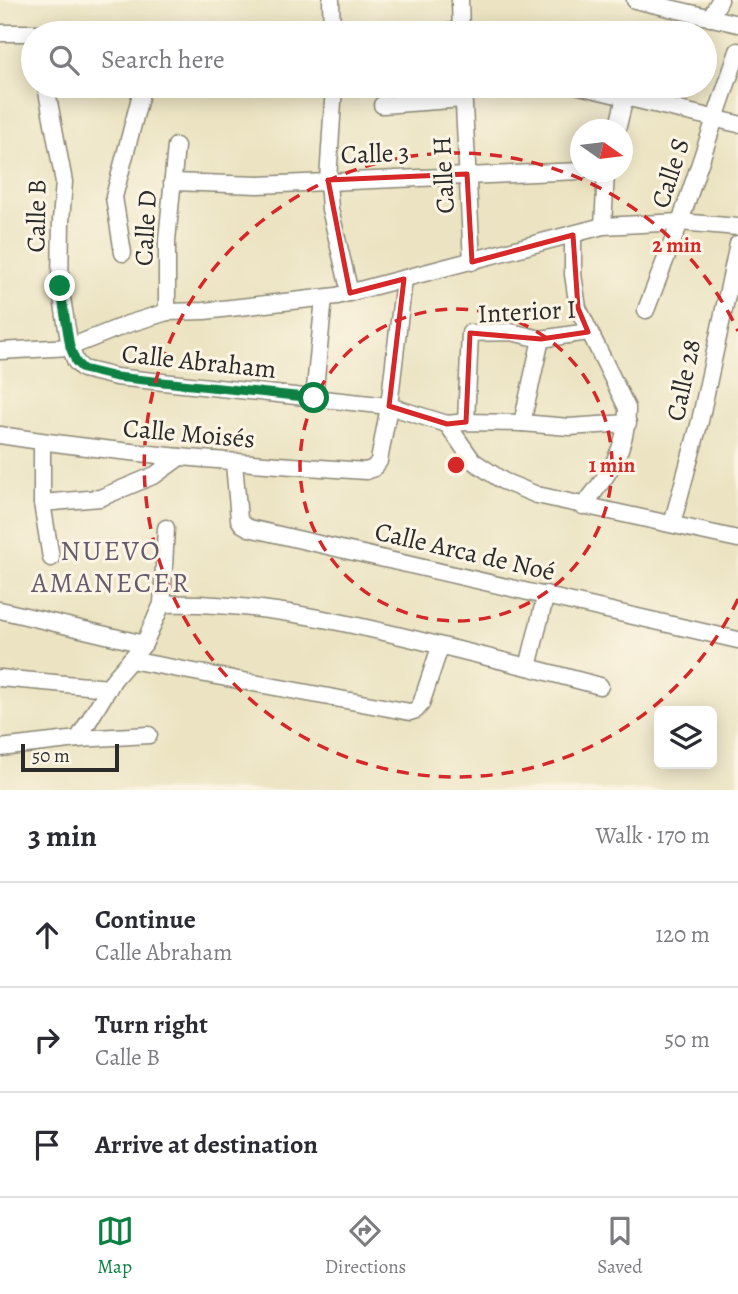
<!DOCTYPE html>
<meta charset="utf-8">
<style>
body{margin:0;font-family:Alegreya,serif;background:#f2f2f3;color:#2b2b33}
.controls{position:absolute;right:21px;bottom:21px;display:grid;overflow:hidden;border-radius:10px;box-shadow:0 4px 18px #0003}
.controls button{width:63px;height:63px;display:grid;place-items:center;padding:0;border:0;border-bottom:2px solid #e1e1e2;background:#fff;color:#2b2b33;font:35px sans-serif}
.compass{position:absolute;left:570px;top:119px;width:63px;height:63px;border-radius:50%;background:#fff;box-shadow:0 4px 18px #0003;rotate:104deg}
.scale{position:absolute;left:21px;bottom:18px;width:98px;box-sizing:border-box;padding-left:7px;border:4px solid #2b2b2b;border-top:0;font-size:19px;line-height:24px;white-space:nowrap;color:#2b2b2b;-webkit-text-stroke:5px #fcf5e5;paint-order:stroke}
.stop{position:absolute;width:21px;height:21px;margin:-16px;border:5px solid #0b8043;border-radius:50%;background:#fff}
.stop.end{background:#0b8043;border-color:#fff;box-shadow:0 2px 7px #0008}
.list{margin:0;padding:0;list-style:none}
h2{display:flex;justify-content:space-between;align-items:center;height:91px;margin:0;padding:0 28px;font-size:30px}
h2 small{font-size:23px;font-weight:400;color:#7c7c81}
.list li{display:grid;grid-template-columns:46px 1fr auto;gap:21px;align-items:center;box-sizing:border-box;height:105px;padding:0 28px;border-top:2px solid #e1e1e2}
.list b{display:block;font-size:26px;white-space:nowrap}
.list p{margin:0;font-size:23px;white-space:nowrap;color:#7c7c81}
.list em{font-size:23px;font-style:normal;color:#7c7c81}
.icon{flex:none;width:38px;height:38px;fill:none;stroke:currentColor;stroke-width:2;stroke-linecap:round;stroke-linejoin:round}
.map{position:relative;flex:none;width:738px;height:790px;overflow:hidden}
.search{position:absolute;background:#fff;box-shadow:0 4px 18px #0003;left:21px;right:21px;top:21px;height:77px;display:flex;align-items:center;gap:18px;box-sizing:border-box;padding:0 24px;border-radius:38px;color:#7c7c81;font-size:26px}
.sheet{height:406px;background:#fff}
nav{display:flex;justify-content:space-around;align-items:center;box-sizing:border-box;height:98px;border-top:2px solid #e1e1e2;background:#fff;font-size:19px;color:#7c7c81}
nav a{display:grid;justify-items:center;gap:4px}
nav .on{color:#0b8043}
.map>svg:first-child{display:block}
</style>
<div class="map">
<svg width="738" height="790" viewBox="0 0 738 790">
<rect width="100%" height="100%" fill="#fcf5e5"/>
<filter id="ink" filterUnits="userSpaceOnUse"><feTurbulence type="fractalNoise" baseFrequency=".0143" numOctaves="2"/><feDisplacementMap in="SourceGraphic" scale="14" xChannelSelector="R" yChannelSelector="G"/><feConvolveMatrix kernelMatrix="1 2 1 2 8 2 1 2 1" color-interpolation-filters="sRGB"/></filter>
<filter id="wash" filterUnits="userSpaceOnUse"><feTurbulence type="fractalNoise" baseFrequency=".00686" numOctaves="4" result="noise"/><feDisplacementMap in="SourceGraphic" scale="28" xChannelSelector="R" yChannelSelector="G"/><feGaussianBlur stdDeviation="1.57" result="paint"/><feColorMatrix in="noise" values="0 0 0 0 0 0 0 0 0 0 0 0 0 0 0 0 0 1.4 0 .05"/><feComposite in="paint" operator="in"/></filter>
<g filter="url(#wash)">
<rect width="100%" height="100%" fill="#ebe3c1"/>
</g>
<g filter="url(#ink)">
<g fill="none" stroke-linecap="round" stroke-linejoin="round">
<g stroke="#8b8776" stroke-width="19">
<g id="minor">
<polyline points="331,0 332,33"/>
<polyline points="460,0 461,33"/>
<polyline points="635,0 738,24"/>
<polyline points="710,18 720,0"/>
<polyline points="332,30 461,32"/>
<polyline points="0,33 42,33"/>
<polyline points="46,86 64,182 61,221 60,286 70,347 76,362 83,369 116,377 389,406 447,424 466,422 522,423 569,427 628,423"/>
<polyline points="313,86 334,88"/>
<polyline points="334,86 328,180 330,209 350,293"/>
<polyline points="463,86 472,262"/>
<polyline points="579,86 738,124"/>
<polyline points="382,105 464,99"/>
<polyline points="617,130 625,97"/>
<polyline points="172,182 258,185 580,171"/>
<polyline points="603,226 606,172"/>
<path d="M573 235V274L578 308 627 408C628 448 608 476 583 506"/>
<polyline points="123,253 114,197 143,86"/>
<polyline points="646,310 680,222 738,51"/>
<polyline points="167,312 167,241 176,146"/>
<polyline points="0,351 70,347 128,324 167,312 204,311 337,296 603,226 680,222 738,227"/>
<polyline points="314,398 324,298"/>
<polyline points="466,422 470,333 511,332 541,339 588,332"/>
<polyline points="522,423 541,339"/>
<polyline points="447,424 473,461 503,481 537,495 738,539"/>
<path d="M0 435C121 454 243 463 366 471L374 468 379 461 389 406 404 279"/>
<polyline points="42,442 42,503 51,558"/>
<polyline points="234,463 239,519 242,524 249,528 738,640"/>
<polyline points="42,503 100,498 155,475 180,457"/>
<polyline points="672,524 700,421 738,244"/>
<polyline points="546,594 528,667 600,686"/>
<path d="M162 604C286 600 408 639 528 667"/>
<polyline points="0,610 144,644"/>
<polyline points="130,660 410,712 416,710 421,704 440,647"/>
<polyline points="0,678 109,688"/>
<polyline points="78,739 114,679 144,644 162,604 166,528"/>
<polyline points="0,748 78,739 149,735"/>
</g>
</g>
<use href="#minor" stroke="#fff" stroke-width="16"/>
</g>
</g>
<g fill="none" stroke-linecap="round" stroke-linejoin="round" filter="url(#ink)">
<polyline stroke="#0b8043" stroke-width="9" points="60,286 70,347 76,362 83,369 116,377 314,398"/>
</g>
<path fill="none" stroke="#d62828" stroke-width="5" stroke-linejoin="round" d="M467 174 472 262 573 235 578 308 588 332 541 339 470 333 466 422 447 424 389 406 404 279 350 293 328 180Z"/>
<g fill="none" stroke="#d62828" stroke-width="3.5" stroke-dasharray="12 9">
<circle cx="456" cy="465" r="156"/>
<path d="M738 599A312 312 0 1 1 738 331"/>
</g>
<g text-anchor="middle" stroke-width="6" stroke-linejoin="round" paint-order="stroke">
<g font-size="26" fill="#2b2b2b" stroke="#fcf5e5">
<text transform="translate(375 153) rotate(-2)" y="9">Calle 3</text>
<text transform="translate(670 173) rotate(-72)" y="9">Calle S</text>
<text transform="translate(443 175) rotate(-93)" y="9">Calle H</text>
<text transform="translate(36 216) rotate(-89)" y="9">Calle B</text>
<text transform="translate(145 228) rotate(-87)" y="9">Calle D</text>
<text transform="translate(527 311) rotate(-3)" y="9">Interior I</text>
<text transform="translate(199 361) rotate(6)" y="9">Calle Abraham</text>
<text transform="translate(683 380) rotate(-78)" y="9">Calle 28</text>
<text transform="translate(189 433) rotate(5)" y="9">Calle Moisés</text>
<text transform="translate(465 551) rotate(13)" y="9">Calle Arca de Noé</text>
</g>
<g font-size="28" letter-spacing="2" fill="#645c6e" stroke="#fcf5e5">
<text x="111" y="560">NUEVO<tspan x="111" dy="32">AMANECER</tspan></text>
</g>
</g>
<circle cx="456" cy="465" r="10" fill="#d62828" stroke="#fcf5e5" stroke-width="3.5"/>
<g font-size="21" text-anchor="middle" font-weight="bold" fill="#d62828" stroke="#fcf5e5" stroke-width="6" stroke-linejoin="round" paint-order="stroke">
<text x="677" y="252">2 min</text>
<text x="612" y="472">1 min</text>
</g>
</svg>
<div class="controls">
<button><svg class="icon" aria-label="layers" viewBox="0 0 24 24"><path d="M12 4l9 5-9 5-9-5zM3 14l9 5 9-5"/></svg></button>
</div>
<svg class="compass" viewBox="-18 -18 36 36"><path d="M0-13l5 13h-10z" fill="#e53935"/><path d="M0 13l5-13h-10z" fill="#7c7c81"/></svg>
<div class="scale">50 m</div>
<div class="stop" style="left:314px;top:398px"></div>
<div class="stop end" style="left:60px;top:286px"></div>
<div class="search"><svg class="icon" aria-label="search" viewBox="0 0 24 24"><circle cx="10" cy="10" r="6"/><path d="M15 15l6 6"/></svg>Search here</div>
</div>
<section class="sheet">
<h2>3 min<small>Walk · 170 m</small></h2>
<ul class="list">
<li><svg class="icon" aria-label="ahead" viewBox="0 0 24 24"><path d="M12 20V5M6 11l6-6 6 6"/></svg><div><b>Continue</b><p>Calle Abraham</p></div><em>120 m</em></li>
<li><svg class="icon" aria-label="right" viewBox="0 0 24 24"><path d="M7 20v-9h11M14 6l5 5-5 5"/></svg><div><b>Turn right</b><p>Calle B</p></div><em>50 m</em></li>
<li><svg class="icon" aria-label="arrive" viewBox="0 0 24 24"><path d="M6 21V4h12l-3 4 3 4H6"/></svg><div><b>Arrive at destination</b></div></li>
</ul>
</section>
<nav>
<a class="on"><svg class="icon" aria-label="map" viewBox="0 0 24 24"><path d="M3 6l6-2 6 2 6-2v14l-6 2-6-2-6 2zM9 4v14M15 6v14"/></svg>Map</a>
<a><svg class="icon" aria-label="directions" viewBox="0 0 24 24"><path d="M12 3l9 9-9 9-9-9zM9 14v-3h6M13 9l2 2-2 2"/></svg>Directions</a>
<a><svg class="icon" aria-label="saved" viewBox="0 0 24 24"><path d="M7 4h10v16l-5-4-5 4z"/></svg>Saved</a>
</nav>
